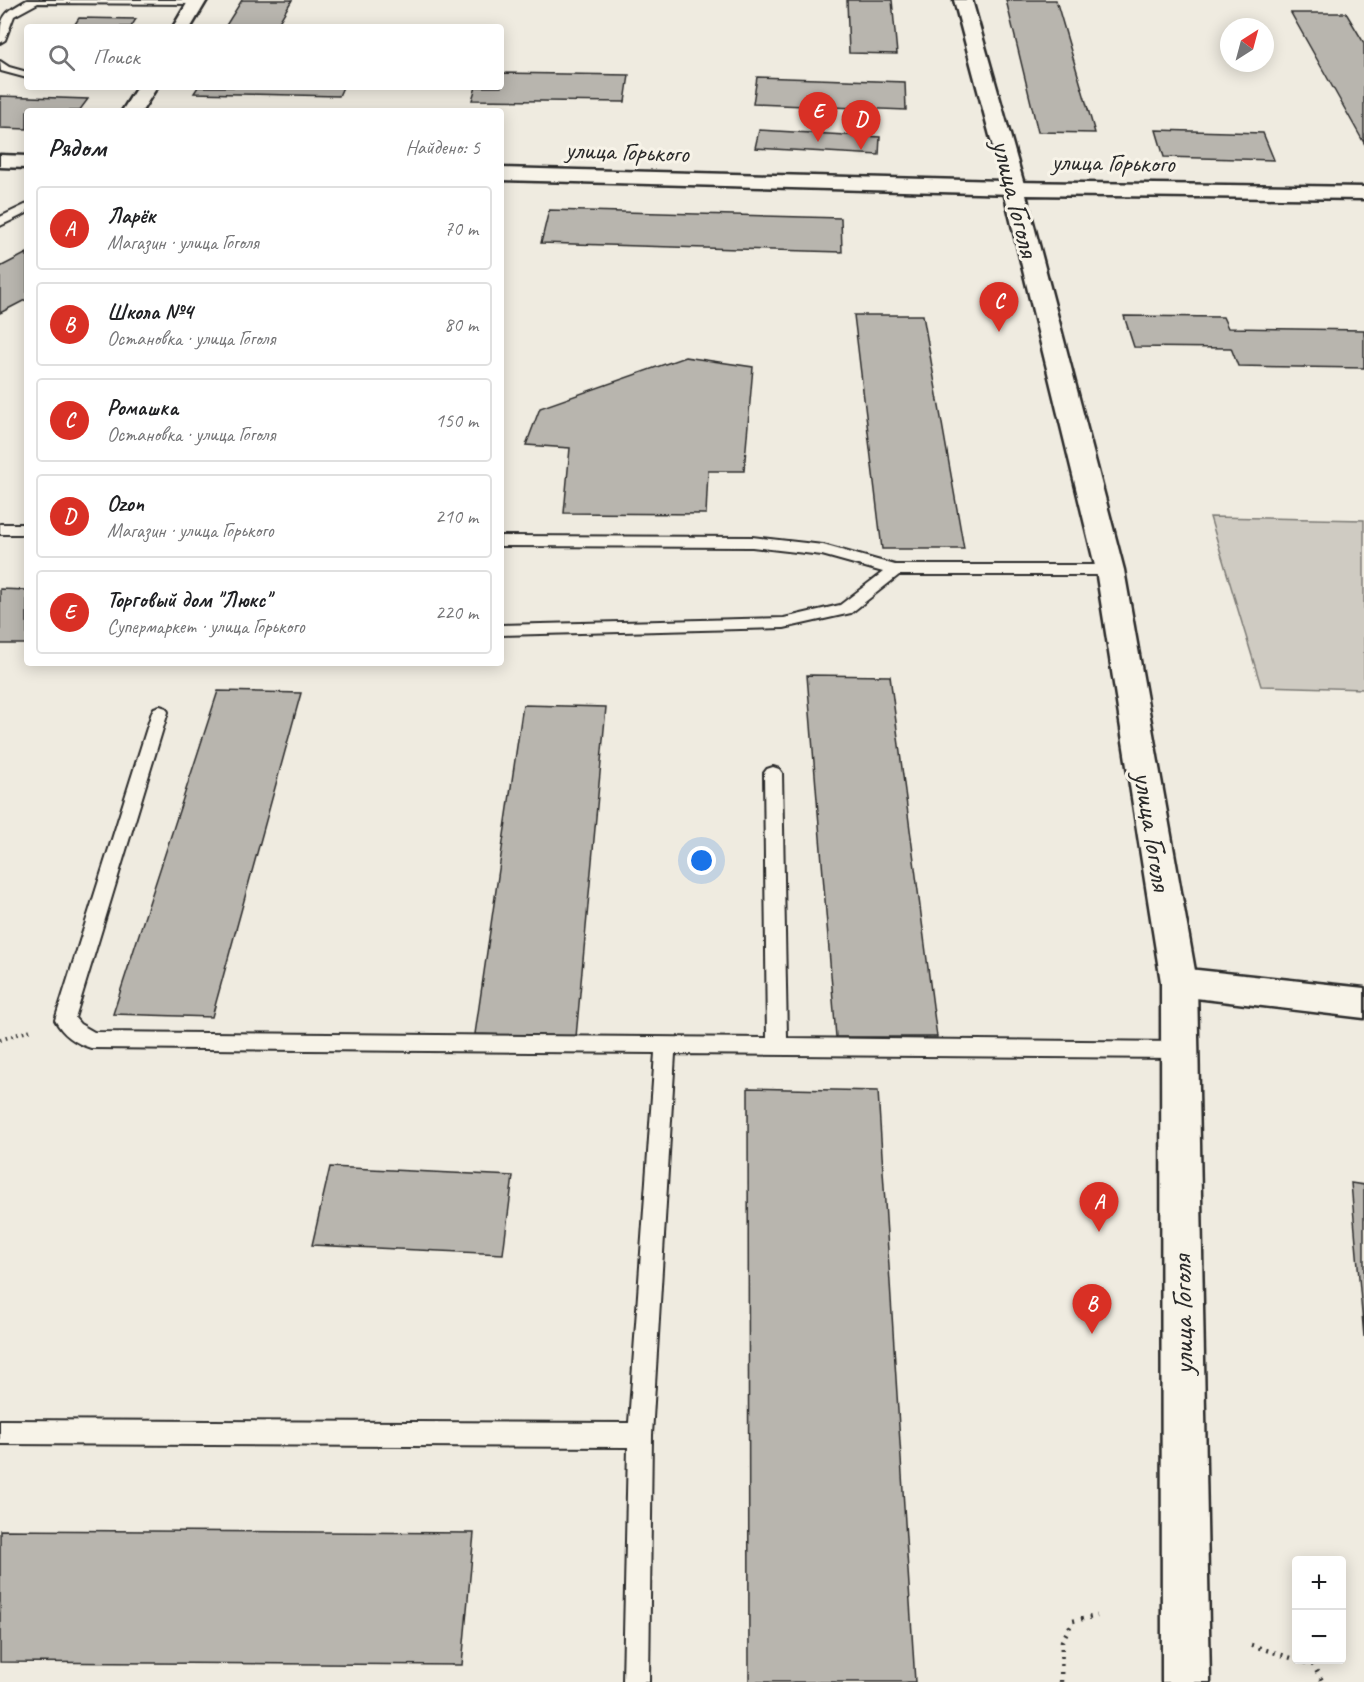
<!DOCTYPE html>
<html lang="ru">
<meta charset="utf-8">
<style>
body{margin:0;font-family:Caveat,sans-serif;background:#f6f6f6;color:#202124}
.controls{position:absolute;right:18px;bottom:18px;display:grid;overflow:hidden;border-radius:6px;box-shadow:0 3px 15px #0003}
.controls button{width:54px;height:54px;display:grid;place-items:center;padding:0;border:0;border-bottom:2px solid #e0e0e0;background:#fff;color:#202124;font:30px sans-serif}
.compass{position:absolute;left:1220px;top:18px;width:54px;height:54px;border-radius:50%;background:#fff;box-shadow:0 3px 15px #0003;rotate:36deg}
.you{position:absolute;left:702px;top:861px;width:21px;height:21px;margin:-15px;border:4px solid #fff;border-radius:50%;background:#1a73e8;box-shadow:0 0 0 9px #1a73e833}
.badge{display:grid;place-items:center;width:39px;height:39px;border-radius:50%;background:#d93025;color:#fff;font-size:20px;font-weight:700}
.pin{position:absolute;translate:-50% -50px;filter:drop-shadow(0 2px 3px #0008)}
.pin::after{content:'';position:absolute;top:32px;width:21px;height:18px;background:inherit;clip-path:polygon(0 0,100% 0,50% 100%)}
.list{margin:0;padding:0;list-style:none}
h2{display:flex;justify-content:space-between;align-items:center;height:78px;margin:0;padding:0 24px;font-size:26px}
h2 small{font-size:20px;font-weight:400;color:#757577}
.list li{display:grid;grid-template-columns:39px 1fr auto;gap:18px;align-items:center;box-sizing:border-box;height:84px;margin:0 12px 12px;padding:0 12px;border:2px solid #e0e0e0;border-radius:6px}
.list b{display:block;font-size:22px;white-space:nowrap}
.list p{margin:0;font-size:20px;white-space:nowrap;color:#757577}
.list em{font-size:20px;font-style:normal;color:#757577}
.icon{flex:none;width:33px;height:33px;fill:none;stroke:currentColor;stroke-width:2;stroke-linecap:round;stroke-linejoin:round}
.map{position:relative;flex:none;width:1364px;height:1682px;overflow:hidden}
.search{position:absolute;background:#fff;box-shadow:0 3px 15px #0003;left:24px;top:24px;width:480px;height:66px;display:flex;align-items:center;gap:15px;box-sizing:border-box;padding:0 21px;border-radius:6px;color:#757577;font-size:22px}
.panel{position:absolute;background:#fff;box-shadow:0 3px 15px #0003;left:24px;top:108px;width:480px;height:558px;border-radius:6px}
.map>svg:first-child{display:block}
</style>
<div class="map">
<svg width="1364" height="1682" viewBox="0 0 1364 1682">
<rect width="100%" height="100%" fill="#efebe0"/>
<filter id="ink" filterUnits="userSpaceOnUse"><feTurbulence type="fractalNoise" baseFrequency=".0167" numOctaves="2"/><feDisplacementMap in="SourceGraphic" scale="12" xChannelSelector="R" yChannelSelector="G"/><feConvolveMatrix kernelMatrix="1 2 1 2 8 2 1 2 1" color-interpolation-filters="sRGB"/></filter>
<g filter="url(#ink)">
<polygon fill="#cfcbc2" stroke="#7d7b76" stroke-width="1.5" points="1210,517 1364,520 1364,689 1261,686"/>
<g fill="#b8b5ae" stroke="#2b2b2b" stroke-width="1.5">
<polygon points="242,0 292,0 276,27 225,27"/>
<polygon points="847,0 892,0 897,54 849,53"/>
<polygon points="1006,0 1056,0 1095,133 1038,132"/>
<polygon points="1291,13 1346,13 1364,43 1364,143"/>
<polygon points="79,18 136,19 131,27 73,27"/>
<polygon points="501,73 629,75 625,102 472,100 476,87 501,87"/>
<polygon points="757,77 905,82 906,110 753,104"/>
<polygon points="198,87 343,87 339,96 194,93"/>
<polygon points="0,96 88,99 79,111 27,111 27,129 0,128"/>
<polygon points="759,130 880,137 879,155 755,148"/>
<polygon points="1156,130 1263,133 1274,160 1164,157"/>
<polygon points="549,210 841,218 842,252 541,243"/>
<polygon points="27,253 27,299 0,313 0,267"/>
<polygon points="854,315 923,315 964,549 882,549"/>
<polygon points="1124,316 1223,317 1228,328 1364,330 1364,368 1238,366 1231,348 1134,347"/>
<polygon points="685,357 753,367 744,471 708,471 706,514 564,513 570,448 526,445 540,408"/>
<polygon points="0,589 27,590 27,644 0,644"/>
<polygon points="807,675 890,676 937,1037 836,1037"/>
<polygon points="218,691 301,693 212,1017 113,1014"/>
<polygon points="523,705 606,707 576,1037 475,1034"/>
<polygon points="748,1088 878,1091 915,1682 749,1682"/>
<polygon points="330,1167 513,1176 503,1254 312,1245"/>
<polygon points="1351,1183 1364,1185 1364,1337"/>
<polygon points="0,1530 474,1533 462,1665 0,1662"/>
</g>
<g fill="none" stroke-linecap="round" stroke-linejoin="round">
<g stroke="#2b2b2b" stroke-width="4">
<g id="service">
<path d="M27 0H202L203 1 198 4 38 3 14 16 5 40 0 43C0 15 4 13 27 0Z"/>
<polygon points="0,61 9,67 27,72 27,78 1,71"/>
<polygon points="27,204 27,213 0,226 0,217"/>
<rect x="0" y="524" width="27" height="10"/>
<polygon points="501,536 752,537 823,545 895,565 1110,565 1118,570 1110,575 899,575 851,613 784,628 501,635 501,625 784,618 840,605 883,572 822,555 752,547 501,546"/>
<path d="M160 706 166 708 168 712 75 1018 80 1024 94 1032 767 1038 764 773 767 769 773 767 779 769 782 773 787 1038 1179 1042 1186 1044 1189 1050 1186 1056 1179 1058 675 1054 652 1435 649 1682H623L628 1447 0 1444V1420L629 1423 655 1053 91 1048C75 1043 63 1035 55 1020L152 712 154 708Z"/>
</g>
</g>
<g stroke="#2b2b2b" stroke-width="5">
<g id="minor">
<polygon points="189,0 207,0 191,27 173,27"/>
<polygon points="954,0 972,0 1025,188 1021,192 1014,194 501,180 501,168 1002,181"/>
<polygon points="137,87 157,87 142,111 122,111"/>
<polygon points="0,155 27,156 27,168 0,167"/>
<polygon points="1179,968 1364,988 1364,1018 1179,996 1166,992 1161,982 1166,972"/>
</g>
</g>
<g stroke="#2b2b2b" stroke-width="5">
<polygon id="tertiary" points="1014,182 1364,187 1364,199 1026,195 1124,570 1197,982 1210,1682 1162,1682 1161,982 1096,570 1003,188 1007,184"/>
</g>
<polyline stroke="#2b2b2b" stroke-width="4" stroke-dasharray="1.5 4.5" stroke-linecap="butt" points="0,1040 34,1029"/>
<g stroke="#2b2b2b" stroke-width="4.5" stroke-dasharray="2 6" stroke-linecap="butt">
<polyline points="1251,1645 1313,1665 1323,1682"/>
<polyline points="1061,1682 1062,1641 1073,1621 1097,1616"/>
</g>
<use href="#service" fill="#f7f3e8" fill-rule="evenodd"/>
<use href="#minor" fill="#f7f3e8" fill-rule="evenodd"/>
<use href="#tertiary" fill="#f7f3e8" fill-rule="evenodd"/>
</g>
</g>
<g text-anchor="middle" stroke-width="6" stroke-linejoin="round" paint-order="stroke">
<g font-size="26" fill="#2b2b2b" stroke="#f7f3e8">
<text transform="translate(627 151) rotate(2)" y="9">улица Горького</text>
<text transform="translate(1113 162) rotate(1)" y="9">улица Горького</text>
</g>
<g font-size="30" fill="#2b2b2b" stroke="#f7f3e8">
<text transform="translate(1016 198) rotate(76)" y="10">улица Гоголя</text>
<text transform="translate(1153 831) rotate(81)" y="10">улица Гоголя</text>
<text transform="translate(1182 1315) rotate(-91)" y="10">улица Гоголя</text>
</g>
</g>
</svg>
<div class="controls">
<button>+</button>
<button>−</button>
</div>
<svg class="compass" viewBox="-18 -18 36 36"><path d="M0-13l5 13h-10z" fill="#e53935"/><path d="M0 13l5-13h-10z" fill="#757577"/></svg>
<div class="you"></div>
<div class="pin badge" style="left:1099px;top:1232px">A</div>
<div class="pin badge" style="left:1092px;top:1334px">B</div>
<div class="pin badge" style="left:999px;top:332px">C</div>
<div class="pin badge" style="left:861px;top:150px">D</div>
<div class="pin badge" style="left:818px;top:142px">E</div>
<div class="search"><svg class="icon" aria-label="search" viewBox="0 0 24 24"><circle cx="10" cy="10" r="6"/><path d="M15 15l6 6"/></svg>Поиск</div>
<section class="panel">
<h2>Рядом<small>Найдено: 5</small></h2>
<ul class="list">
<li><span class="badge">A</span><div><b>Ларёк</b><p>Магазин · улица Гоголя</p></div><em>70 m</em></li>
<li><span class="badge">B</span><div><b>Школа №4</b><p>Остановка · улица Гоголя</p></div><em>80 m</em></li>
<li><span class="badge">C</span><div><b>Ромашка</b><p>Остановка · улица Гоголя</p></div><em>150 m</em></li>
<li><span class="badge">D</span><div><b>Ozon</b><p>Магазин · улица Горького</p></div><em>210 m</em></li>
<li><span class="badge">E</span><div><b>Торговый дом &quot;Люкс&quot;</b><p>Супермаркет · улица Горького</p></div><em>220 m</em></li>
</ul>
</section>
</div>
